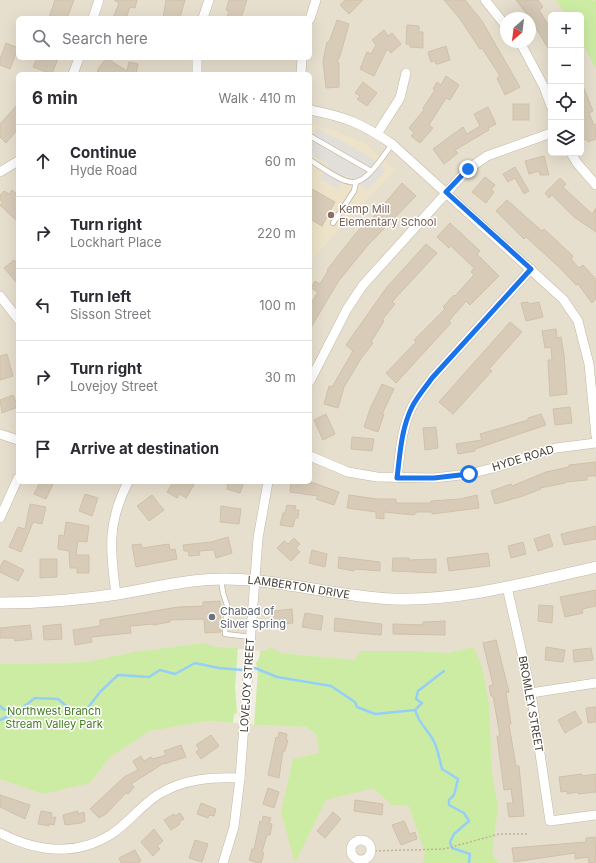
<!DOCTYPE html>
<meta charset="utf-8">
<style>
body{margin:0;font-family:Inter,sans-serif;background:#f2f2f3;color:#2b2b33}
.controls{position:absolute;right:12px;top:12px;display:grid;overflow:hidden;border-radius:6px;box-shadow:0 4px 16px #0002}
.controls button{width:36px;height:36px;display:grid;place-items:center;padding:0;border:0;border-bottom:1px solid #e1e1e2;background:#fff;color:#2b2b33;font:20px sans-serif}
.compass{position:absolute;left:500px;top:12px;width:36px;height:36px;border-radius:50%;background:#fff;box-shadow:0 4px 16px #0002;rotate:208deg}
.stop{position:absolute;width:12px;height:12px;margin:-9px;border:3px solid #1a73e8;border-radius:50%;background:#fff}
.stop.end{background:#1a73e8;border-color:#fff;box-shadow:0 1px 4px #0008}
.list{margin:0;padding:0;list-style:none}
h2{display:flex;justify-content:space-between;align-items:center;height:52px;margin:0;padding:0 16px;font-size:17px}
h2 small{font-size:13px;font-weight:400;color:#7c7c81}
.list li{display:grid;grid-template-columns:26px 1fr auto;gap:12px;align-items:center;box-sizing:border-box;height:72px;padding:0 16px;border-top:1px solid #e1e1e2}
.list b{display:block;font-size:15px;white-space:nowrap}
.list p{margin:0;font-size:13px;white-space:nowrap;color:#7c7c81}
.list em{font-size:13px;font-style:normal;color:#7c7c81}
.icon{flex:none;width:22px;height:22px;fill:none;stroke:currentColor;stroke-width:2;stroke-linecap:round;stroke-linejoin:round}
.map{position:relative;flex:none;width:596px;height:863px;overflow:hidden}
.search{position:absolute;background:#fff;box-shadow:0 4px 16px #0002;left:16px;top:16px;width:296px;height:44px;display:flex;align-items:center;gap:10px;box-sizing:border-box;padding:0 14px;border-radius:6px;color:#7c7c81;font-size:15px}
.panel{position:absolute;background:#fff;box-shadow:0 4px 16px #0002;left:16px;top:72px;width:296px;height:412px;border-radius:6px}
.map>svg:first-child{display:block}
</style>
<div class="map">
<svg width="596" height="863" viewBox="0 0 596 863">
<rect width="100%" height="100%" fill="#f2ede1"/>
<path fill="#e7dfce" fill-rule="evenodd" d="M0 0H596V863H0V766L109 747 182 719 233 723 244 722 254 725 307 727 329 735 431 668 201 645 96 662 0 664ZM551 15H581V153H551ZM18 18H310V58H18ZM506 18H530V42H506ZM18 74H310V482H18Z"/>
<polygon fill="#ede3c9" points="310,124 333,130 366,144 395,170 310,261"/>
<g fill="#cceca4">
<polygon points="556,0 594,0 596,1 596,69 581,40 581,15 566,15"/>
<polygon points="203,643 218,647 238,648 235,687 237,713 234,714 233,723 207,721 150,731 110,757 90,783 43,794 0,779 0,664 87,662 134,652"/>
<polygon points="270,647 281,653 355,660 361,651 415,651 449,653 474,647 482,668 489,704 492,773 498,807 492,854 499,863 423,863 425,853 409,806 392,805 373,788 326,800 295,863 281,812 293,759 319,753 317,735 307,727 254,725 258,671 256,663 259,659 260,651 266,651"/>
</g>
<polygon fill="#e2dfda" points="317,128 367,155 386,170 368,190 346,175 338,189 321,179 329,165 310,154 310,139"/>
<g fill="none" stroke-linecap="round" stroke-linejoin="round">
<g stroke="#95cff7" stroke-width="2.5">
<path d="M255 668 277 677 331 686 355 702 357 707 375 714 415 710C419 723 425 727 432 738 438 747 439 758 442 769L458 779 454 795 449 800V805L464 813 469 821 454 834 450 842 452 848 470 854 469 863"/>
<polyline points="0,706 3,709 16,712"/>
<polyline points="415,710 422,703 416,699 418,691 444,671"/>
<polyline points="0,720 17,712 35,698 58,699 70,709 86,710 100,692 118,675 149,677 160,670 175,674 195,663 219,668 242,670"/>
</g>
</g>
<g fill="#d8cbb8" stroke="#d0c1a8">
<polygon points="55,0 74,0 67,18 49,18"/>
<polygon points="114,0 137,0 135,8 130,7 126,18 113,18 119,3"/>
<polygon points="166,0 185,0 180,18 163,18"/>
<polygon points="229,0 247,0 241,18 227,18 229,11 226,10"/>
<polygon points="345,0 363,0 349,14 340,5"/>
<polygon points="444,0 465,0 482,21 520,87 505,95 497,78 500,76 482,48 480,49 460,19"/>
<polygon points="516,0 538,0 543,7 539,10 551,29 551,53 530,18"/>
<polygon points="337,20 349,24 340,56 337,62 339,63 339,87 326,88 323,61 327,42 329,42"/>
<polygon points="407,25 419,26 419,32 423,32 423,48 410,47 410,44 406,44"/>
<polygon points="384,30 388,36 392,33 401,44 391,53 387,49 374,76 360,69 367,52 371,54 376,45 372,40"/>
<polygon points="6,43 18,48 10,69 0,65 0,59"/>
<polygon points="446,46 450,60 438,64 436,64 435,61 431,62 428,52"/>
<polygon points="37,58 58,58 52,74 33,67"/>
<polygon points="106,58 127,71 129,62 138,64 136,74 102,74 97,71"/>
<polygon points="446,76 459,85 450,100 446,98 429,125 433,128 420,143 411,136 414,133 409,128 424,110 423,108 435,90 433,89 437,82 441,85"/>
<polygon points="581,81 593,111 589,113 594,125 596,124 596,139 588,142 586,139 584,140 581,132"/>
<polygon points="363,82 377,93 367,106 357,99 360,96 355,93"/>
<polygon points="18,104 18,129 6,143 0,137 0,124"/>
<rect x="513" y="104" width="16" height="16"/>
<polygon points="488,107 496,124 488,128 489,130 455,150 458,153 444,164 433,149 463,127 467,134 480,126 474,114"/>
<polygon points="544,156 549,175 540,175 539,171 529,174 525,161"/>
<polygon points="515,167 529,191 524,194 515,178 508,182 503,174"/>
<polygon points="485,177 495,185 491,190 494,192 486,203 472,192"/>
<polygon points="560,178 566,184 563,187 592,214 596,208 596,232 574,217 552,195 549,198 545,193"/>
<polygon points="402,183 416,196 368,245 354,262 338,282 310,329 310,305 318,292 311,288 315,281 320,284 328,271 327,270 356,233 366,222 368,223"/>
<polygon points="310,188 335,202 322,226 310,219"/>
<polygon points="12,190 18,195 18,222 0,205 3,202 0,200 0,195 4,191 9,194"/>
<polygon points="507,200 542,231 544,229 573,256 571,259 579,268 583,265 596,279 596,299 592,303 578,284 576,285 561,269 526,237 524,239 496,211"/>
<polygon points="450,223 480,251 477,254 499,276 470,305 466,301 449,321 451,323 396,383 386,373 416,342 414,340 445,309 443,307 454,295 455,296 474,275 471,272 474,268 451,246 449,248 437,237"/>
<polygon points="426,244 437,253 392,302 395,304 382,320 384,321 371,342 373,343 362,357 344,387 338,408 324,404 329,386 332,387 353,351 346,345 387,287"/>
<polygon points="14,260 18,264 18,284 4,268"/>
<polygon points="528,302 529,304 539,302 543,317 526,321 521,303"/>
<polygon points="510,322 522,332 489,369 492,371 453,414 439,402"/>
<polygon points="556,329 557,338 561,337 564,355 567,394 550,396 548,360 552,360 551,347 545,348 542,331"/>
<polygon points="7,354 13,376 0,380 0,356"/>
<polygon points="382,384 394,389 382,414 384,414 378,432 364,427 370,409"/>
<polygon points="13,395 18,407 2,413 0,400"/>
<polygon points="570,407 572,423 555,425 553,409"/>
<polygon points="326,414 335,434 323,440 314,420"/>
<polygon points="541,414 546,425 475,449 475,451 458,454 456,444 482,440 480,434 528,420 528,418"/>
<polygon points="436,427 438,448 425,450 423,428"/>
<polygon points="352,437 374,439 372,451 351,449"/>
<polygon points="596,462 596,476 587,476 587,480 565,482 565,483 540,488 541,489 523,496 495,504 491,491 511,484 512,486 546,472 569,467 569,465"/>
<polygon points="40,482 54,482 46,499 34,494"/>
<polygon points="173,482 188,482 194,485 186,498 180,494 177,498 167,492"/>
<polygon points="228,482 244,482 240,493 227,489"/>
<polygon points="291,482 314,483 339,492 334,505 316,499 318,496 290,492"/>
<polygon points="85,494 98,498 92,516 79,511"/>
<polygon points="152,495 164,510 149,521 137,506"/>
<polygon points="349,495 377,499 396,499 396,503 431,503 431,501 460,499 477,495 479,508 432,514 432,512 417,512 414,515 384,512 384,519 376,518 376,512 347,508"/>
<polygon points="30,504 46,507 42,524 33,522 21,552 9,547 18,527 25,529"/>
<polygon points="287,505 296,506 295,510 299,510 298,518 295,518 293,527 280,525 283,513 285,513"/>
<polygon points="221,506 241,509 239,524 220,522"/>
<polygon points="66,522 89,526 87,542 78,541 76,555 89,555 89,573 77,573 77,568 70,568 69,551 58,549 59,535 64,536"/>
<polygon points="596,526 596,539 564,545 561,534"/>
<polygon points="549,534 553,546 538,551 534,539"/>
<polygon points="228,537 232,553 216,558 214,550 199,551 200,555 189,556 188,551 184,551 183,545 211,542"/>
<polygon points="294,538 300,544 296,548 300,552 291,561 277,548 284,541 288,544"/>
<polygon points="523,542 526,554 511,558 508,546"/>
<polygon points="141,544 142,548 169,544 170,550 175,549 177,559 136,567 132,545"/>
<polygon points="312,550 327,554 325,567 309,563"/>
<polygon points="488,553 490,566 449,571 447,558"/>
<polygon points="339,557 380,562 380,571 354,569 354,571 338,568"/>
<polygon points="393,558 409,558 409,560 436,559 436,573 392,571"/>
<polygon points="40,559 57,559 57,577 40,578"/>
<polygon points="4,560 24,570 18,581 0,572 0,567"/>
<polygon points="596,590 596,606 582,609 583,613 565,617 560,597"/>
<polygon points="220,601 221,632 205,633 204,619 170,620 170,622 153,625 153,624 130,626 131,633 91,637 92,642 75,645 73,630 100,626 100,620 178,607 203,606 203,602"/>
<polygon points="539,605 553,606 552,623 538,621"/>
<polygon points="292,609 293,623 274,625 273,611"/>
<polygon points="305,613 323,616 321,630 302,627"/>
<polygon points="335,618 382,624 381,635 334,631"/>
<polygon points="445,621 445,635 393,634 393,624 423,625 423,622"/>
<polygon points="61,624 62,639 44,640 43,626"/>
<polygon points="30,625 32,639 15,641 14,638 0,638 0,628"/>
<polygon points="496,640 509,692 506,693 511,724 509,725 516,766 519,766 524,816 509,817 507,803 513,803 511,789 504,790 497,736 500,736 493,696 491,696 489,686 493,685 483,643"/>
<polygon points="546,647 565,650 563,662 545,660"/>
<polygon points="591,648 593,660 574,662 573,650"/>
<polygon points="596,707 596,722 588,723 586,708"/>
<polygon points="575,711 582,723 565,733 558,720"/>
<polygon points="279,732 287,734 286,740 288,740 285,751 283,751 279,778 268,775 276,737 278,738"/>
<polygon points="211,735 219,746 201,759 196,752 199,749 196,745"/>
<polygon points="181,745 186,757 164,764 164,763 131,784 134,787 128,794 126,793 106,814 99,818 90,809 124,777 138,770 133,761 141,756 144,761 151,757 153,759 166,755 164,751"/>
<polygon points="582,774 582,776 596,774 596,792 578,794 578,792 567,794 567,791 561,792 559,777"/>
<polygon points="268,788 279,792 274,808 263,804"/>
<polygon points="0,795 30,805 25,819 0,807"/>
<polygon points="355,800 383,804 382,815 354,811"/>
<polygon points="201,803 216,809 214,816 209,815 208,818 197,814"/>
<polygon points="41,811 52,813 51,818 56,817 54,825 49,824 49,826 38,824"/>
<polygon points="78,811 78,814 84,812 85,821 81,823 65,825 63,815"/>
<polygon points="333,812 341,819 325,838 317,831"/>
<polygon points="180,813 184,819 179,822 180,824 171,830 164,820 174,814 175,816"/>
<polygon points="263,816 271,818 269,823 272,824 270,835 267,835 262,852 264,853 261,863 258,863 249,860 252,849 254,849 260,821 262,822"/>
<polygon points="404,821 410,834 415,832 417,839 401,845 392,825"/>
<polygon points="154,829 163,841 157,846 160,849 153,856 141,842"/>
<polygon points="595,837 596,862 589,863 588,857 575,859 575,853 514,862 512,848 586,842 586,838"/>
<polygon points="195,840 208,844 202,862 189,858"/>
<polygon points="135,850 141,861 138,863 121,863 119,858"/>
</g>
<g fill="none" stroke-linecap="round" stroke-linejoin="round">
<g stroke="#c1b8a6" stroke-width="6">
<g id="service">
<polyline points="310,136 371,171"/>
<path d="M310 160C320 166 339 181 351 182 366 185 384 155 392 144"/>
<polyline points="333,223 354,191 356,182"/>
<polyline points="221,579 223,593 227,605 225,634 251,637"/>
</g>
</g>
<g stroke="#c1b8a6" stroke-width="10">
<g id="minor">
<polyline points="485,0 506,26"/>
<polyline points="93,18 99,0"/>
<polyline points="203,18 209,0"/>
<polyline points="310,19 316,0"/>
<polyline points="520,42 544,87 551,106"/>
<polyline points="73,74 79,58"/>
<polyline points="197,74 197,58"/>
<polyline points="301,74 302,58"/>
<path d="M310 110C346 117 361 123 392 144L563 299 578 321 589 364 596 436"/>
<polyline points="377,134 400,98 406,73"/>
<polyline points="571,153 577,163 596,185"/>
<polyline points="0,172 18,161"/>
<polyline points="0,296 18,319"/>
<polyline points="310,381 347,309 363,285 468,169 487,156 551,133"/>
<polyline points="0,434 18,440"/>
<polyline points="310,456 348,472 377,477 434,478 469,474 497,467 556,448 596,443"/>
<path d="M397 478C400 455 401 429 412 407 417 397 425 388 432 378L531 269"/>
<polyline points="0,518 18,478"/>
<polyline points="507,587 531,693 550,821 596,815"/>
<path d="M116 594C110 550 107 523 128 482"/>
<polyline points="531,693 596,683"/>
<path d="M0 833C35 851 74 857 110 835 128 824 141 805 159 794 184 779 211 777 240 778"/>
<circle cx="361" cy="850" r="10"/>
<polyline points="223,863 234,827 240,778 258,538 268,482"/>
</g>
</g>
<g stroke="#c1b8a6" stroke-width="12">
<g id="tertiary">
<path id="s1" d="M0 603C39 603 79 600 118 594 153 588 189 579 225 579 282 579 337 597 393 599 462 601 530 582 596 567"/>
</g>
</g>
<polyline stroke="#c2b193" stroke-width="1.5" stroke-dasharray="2 2" stroke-linecap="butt" points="371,851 444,849 499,834 528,834"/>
<use href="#service" stroke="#fff" stroke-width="4.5"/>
<use href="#minor" stroke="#fff" stroke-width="9"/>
<use href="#tertiary" stroke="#fff" stroke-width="11"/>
</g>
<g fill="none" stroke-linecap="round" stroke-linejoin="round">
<path stroke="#1a73e8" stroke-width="5" d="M468 169 446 192 531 269 432 378C425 388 417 397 412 407 401 429 400 455 397 478H434L469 474"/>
</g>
<circle fill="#8d6e63" stroke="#fff" stroke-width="1.5" cx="331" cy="215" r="4"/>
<circle fill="#6b7280" stroke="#fff" stroke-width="1.5" cx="212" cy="617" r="4"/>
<g text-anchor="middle" stroke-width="3" stroke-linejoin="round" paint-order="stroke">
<g font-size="11" fill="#785e54" stroke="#fff" text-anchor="start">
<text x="339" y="213">Kemp Mill<tspan x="339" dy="13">Elementary School</tspan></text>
</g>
<g font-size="11" fill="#443d31" stroke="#fff">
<text transform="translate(523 458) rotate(-17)" y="4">HYDE ROAD</text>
<text dy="4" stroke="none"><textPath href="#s1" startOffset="301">LAMBERTON DRIVE</textPath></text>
<text transform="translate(247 685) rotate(-86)" y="4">LOVEJOY STREET</text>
<text transform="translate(531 704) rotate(80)" y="4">BROMLEY STREET</text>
</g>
<g font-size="11" fill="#5b616d" stroke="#fff" text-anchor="start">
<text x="220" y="615">Chabad of<tspan x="220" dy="13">Silver Spring</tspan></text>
</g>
<g font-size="11" fill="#427a20" stroke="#fff">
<text x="54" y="715">Northwest Branch<tspan x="54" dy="13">Stream Valley Park</tspan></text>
</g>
</g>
</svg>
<div class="controls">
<button>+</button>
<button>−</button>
<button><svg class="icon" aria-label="locate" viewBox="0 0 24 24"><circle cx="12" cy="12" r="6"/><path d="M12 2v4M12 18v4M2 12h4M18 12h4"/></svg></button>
<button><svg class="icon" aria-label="layers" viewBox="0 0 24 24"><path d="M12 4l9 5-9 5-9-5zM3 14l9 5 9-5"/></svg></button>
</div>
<svg class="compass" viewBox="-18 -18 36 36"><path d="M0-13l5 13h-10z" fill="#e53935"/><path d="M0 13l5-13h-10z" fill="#7c7c81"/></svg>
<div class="stop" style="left:469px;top:474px"></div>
<div class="stop end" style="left:468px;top:169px"></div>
<div class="search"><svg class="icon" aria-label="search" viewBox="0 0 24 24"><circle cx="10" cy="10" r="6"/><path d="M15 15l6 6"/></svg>Search here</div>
<section class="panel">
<h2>6 min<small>Walk · 410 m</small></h2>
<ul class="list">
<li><svg class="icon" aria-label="ahead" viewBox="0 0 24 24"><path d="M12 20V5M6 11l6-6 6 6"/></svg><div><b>Continue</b><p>Hyde Road</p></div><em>60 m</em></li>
<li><svg class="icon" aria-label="right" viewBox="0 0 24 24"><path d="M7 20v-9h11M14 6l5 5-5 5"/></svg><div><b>Turn right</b><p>Lockhart Place</p></div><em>220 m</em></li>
<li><svg class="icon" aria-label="left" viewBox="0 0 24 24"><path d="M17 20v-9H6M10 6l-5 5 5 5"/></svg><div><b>Turn left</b><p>Sisson Street</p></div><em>100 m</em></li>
<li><svg class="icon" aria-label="right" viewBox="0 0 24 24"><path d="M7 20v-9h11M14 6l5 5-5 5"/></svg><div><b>Turn right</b><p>Lovejoy Street</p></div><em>30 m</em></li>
<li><svg class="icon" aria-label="arrive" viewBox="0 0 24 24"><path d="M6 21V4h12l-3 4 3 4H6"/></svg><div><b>Arrive at destination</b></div></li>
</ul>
</section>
</div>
